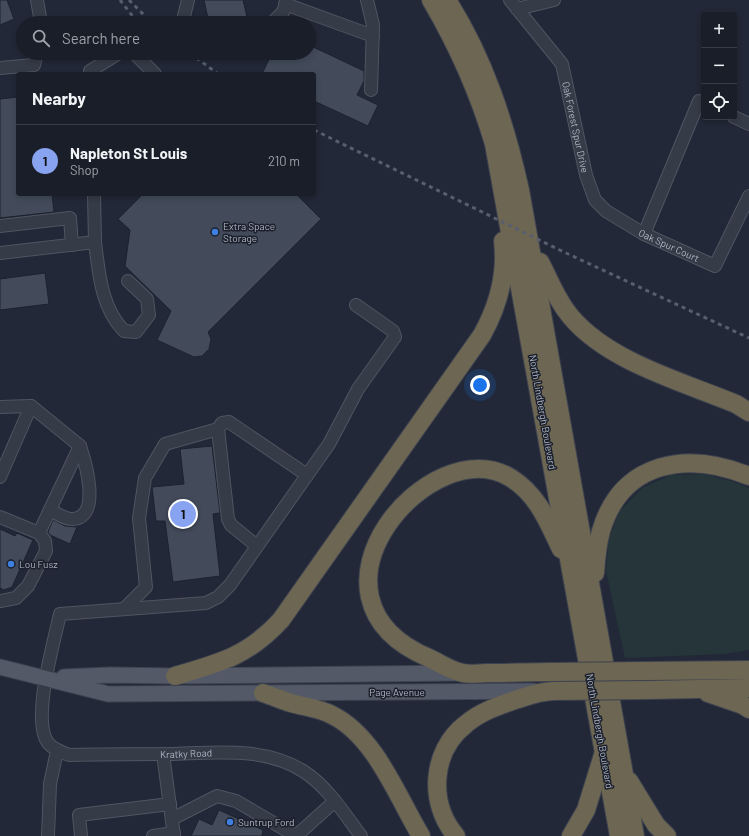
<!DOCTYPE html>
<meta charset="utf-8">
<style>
body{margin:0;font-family:Barlow,sans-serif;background:#232731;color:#f1f3f6}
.controls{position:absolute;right:12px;top:12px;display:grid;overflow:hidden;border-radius:4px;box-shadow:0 2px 6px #0003}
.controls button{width:36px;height:36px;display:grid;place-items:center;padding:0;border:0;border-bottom:1px solid #383c46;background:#1a1e29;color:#f1f3f6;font:20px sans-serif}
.you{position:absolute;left:480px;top:385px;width:14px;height:14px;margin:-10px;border:3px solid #fff;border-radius:50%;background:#1a73e8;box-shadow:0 0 0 6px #1a73e833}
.badge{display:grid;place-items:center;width:26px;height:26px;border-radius:50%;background:#88a4f0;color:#111;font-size:13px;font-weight:700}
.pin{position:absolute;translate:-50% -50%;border:2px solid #fff;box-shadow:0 1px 4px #0006}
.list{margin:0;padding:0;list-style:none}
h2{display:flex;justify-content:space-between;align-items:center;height:52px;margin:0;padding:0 16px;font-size:17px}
h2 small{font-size:13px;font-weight:400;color:#9fa2a8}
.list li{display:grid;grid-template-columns:26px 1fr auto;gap:12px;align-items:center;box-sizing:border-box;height:72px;padding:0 16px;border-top:1px solid #383c46}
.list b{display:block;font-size:15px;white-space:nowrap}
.list p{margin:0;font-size:13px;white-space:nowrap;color:#9fa2a8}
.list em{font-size:13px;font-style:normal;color:#9fa2a8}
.icon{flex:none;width:22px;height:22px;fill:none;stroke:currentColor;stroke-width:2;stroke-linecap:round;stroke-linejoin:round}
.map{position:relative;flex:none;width:749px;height:836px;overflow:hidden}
.search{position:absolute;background:#1a1e29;box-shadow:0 2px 6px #0003;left:16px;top:16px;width:300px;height:44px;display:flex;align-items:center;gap:10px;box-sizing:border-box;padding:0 14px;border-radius:22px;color:#9fa2a8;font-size:15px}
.panel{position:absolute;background:#1a1e29;box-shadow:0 2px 6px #0003;left:16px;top:72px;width:300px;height:124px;border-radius:4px}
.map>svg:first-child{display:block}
</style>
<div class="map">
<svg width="749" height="836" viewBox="0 0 749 836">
<rect width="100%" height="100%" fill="#222837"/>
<polygon fill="#253539" points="704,474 731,481 749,488 749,650 724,654 625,658 606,571 609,539 619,512 642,488 671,475"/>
<g fill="#434b5b" stroke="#1d222e">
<polygon points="0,0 7,0 14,19 0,25"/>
<polygon points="204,0 243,0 248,21 239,23 209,23"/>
<polygon points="309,45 364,71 364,81 357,95 378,105 368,126 314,101 314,74 262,74 272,53 309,53"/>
<polygon points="18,97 18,194 52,194 54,212 0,218 0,99"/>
<polygon points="143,194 296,194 321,219 208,332 211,339 209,349 202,356 194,357 157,340 171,311 125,266 130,230 118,219"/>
<polygon points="45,273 49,304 0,310 0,279"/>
<polygon points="212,446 220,513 213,514 220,576 173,582 165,521 156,521 152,487 184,484 180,449"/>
<polygon points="53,520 65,526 77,527 70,544 50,535 48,532"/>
<polygon points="0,529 15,536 17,533 33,540 12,587 4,590 0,588"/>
<polygon points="219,810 263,830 262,836 191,836 199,819 212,825"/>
</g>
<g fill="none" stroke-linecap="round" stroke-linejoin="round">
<g stroke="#505562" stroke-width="14">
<g id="minor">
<polyline points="37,0 41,23"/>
<polyline points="367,0 373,25 371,90"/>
<path id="s1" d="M510 0 562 64 586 175 595 200 606 211 644 234 715 266 749 196"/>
<polyline points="285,4 373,36"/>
<polyline points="517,9 554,0"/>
<polyline points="187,23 184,16 188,0"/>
<polyline points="272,23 283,12 287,0"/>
<polyline points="134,53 155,74"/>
<polyline points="0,68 34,65 37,53"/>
<polyline points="90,74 90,71 119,53"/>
<polyline points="734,117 749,124"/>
<polyline points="0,226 70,218 72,245"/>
<polyline points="644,234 699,101 704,104"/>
<path d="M95 242C99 274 101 307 124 331L136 332 149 315 147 299 128 281"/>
<polyline points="0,253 95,242 94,194"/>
<path id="s2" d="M356 305 393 331 395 337 358 389 329 444 230 585 218 597 206 603 60 614C54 642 31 720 48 743 53 749 61 752 69 755 102 754 136 754 169 754 213 753 264 746 303 771 327 786 344 813 361 836"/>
<polyline points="0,407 31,406"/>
<polyline points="0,477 31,406 80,446 39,533"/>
<path d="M50 510C56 513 66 520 73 519 102 517 85 461 80 446"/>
<polyline points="0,517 39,533 45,541 46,551 28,586 16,598 0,601"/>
<polyline points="257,546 231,525 228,519 218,429 222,423 229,422 307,475"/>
<polyline points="124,609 146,587 139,518 145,478 165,444 218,429"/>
<polyline points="163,754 174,836"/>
<polyline points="172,819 217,796 236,801 296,836 335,801"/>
<polyline points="48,836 50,784 57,751"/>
<polyline points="81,836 79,815 170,804"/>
<polyline points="153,836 174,833"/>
</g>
</g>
<g stroke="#3f4451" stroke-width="17">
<g id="major">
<polyline points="0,667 108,694 533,691"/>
<polyline points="64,677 110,675 175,676 460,673"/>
</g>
</g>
<g stroke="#3d424f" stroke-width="20">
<g id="highway">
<path d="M431 0C458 46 479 93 494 144L619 836"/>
<path d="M447 0C484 58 505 123 520 190L635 836"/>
<path d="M540 262C550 281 557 301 571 317 609 362 683 382 736 404L749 412"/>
<path d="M595 573C596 559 597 545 601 531 622 460 688 451 749 476"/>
<polyline points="646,671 749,670"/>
<path d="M550 672C529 672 508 673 487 673 479 673 470 675 463 673 451 671 440 663 429 658 285 597 432 428 511 478 538 495 548 522 561 549"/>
<path d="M175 676C220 663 248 656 281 620L482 335C498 306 507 274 503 241"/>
<polyline points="649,690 749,688"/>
<path d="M263 693C272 696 282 700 291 703 305 707 319 708 332 715 375 736 397 796 421 836"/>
<polyline points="708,693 743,705 749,709"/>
<polyline points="629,781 656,825 667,836"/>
<path d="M456 836C428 803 431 751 466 724 480 712 498 706 515 700 528 696 540 691 554 691"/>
<polyline points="571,836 586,810 603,755"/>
</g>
</g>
<use href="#minor" stroke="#353b47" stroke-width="12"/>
<use href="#major" stroke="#535967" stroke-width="15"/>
<use href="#highway" stroke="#6d6653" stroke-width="18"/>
<g stroke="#575e6e" stroke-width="3" stroke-dasharray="4 4" stroke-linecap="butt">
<polyline points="120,0 138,23"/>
<polyline points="129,0 152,23"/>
<polyline points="190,53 218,74"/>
<polyline points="314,130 566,253 749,338"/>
</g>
<g stroke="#3d424f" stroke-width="20" stroke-linecap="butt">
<g id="highway-bridge">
<polyline points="550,672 646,671"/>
<polyline points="554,691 649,690"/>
</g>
</g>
<use href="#highway-bridge" stroke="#6d6653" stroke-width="18"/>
</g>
<g fill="#3f7fe0" stroke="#1b202c" stroke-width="1.5">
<circle cx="215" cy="232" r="4"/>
<circle cx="11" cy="564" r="4"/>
<circle cx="230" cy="822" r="4"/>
</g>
<g text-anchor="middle" stroke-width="3" stroke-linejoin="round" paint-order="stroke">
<g font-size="10" fill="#b0b5c4" stroke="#1b202c">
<text dy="4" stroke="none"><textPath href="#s1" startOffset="147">Oak Forest Spur Drive</textPath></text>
<text dy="4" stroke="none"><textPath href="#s1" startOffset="310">Oak Spur Court</textPath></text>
<text transform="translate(543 412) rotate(80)" y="4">North Lindbergh Boulevard</text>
<text x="397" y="696">Page Avenue</text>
<text transform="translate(600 731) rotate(80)" y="4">North Lindbergh Boulevard</text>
<text dy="4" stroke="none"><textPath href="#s2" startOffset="800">Kratky Road</textPath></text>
</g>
<g font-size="10" fill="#b0b5c4" stroke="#1b202c" text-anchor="start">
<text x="223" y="230">Extra Space<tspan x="223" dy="12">Storage</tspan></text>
<text x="19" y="568">Lou Fusz</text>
<text x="238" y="826">Suntrup Ford</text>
</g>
</g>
</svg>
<div class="controls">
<button>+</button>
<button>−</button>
<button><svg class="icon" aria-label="locate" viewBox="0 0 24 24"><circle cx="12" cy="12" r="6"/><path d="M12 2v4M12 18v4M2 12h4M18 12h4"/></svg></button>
</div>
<div class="you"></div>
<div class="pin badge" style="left:183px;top:514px">1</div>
<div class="search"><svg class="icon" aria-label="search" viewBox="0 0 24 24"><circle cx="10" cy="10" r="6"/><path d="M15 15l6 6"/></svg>Search here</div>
<section class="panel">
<h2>Nearby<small></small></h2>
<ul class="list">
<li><span class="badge">1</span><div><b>Napleton St Louis</b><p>Shop</p></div><em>210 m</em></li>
</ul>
</section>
</div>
